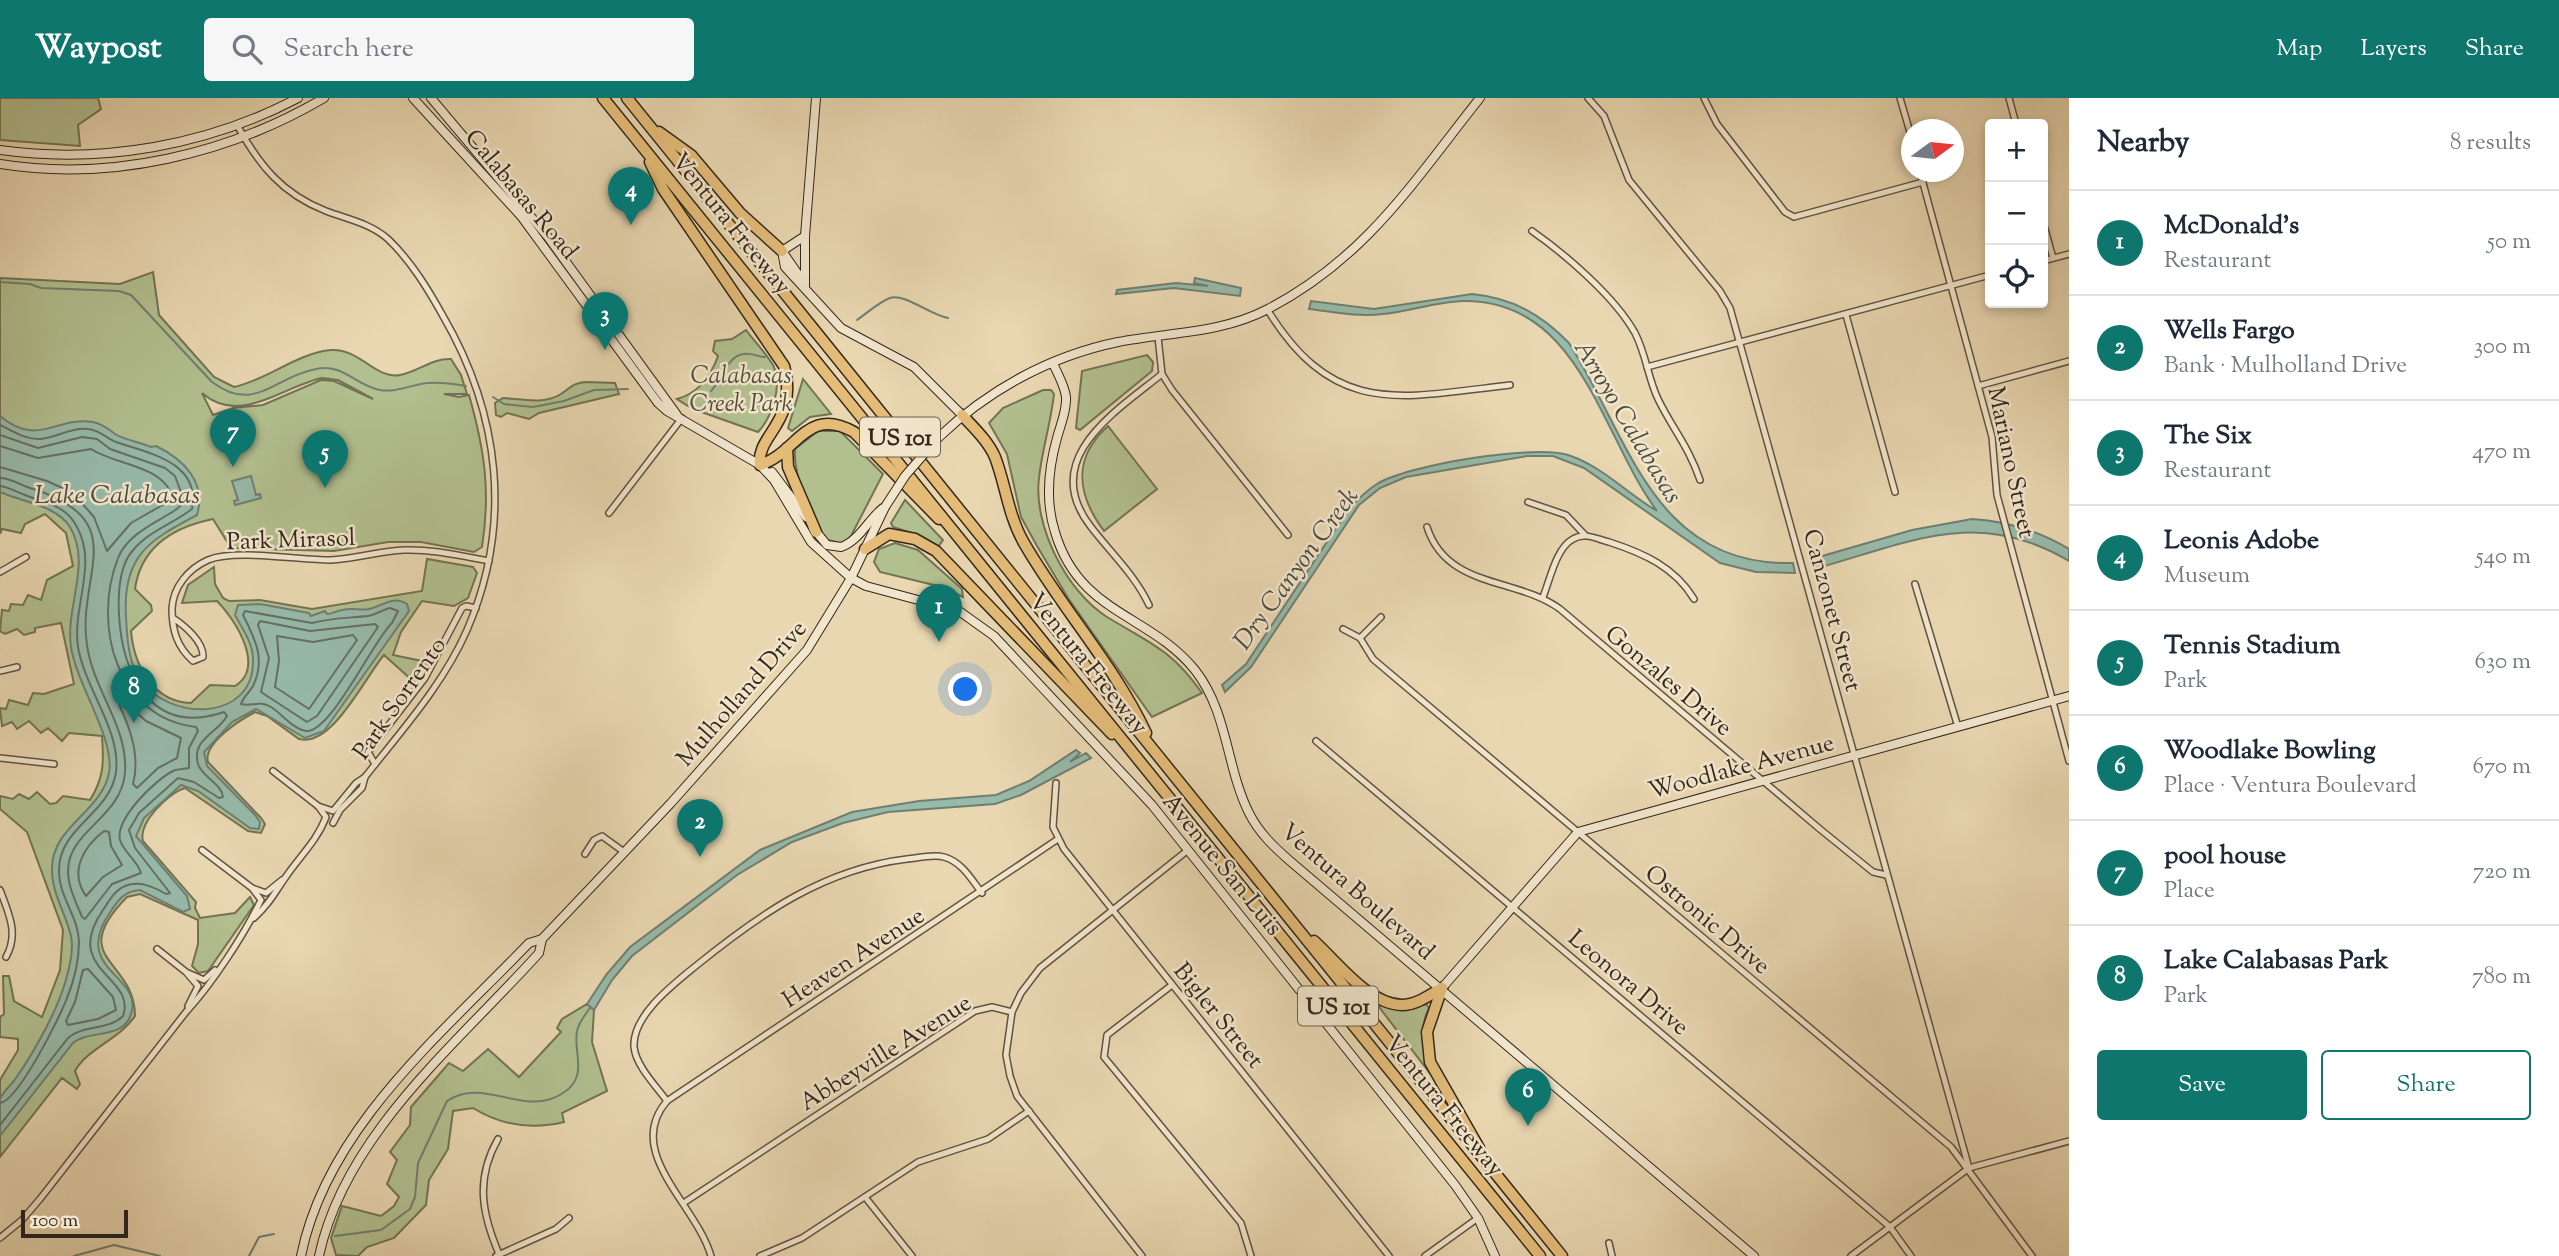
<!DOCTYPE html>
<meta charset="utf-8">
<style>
body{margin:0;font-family:"Sorts Mill Goudy",serif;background:#f6f6f7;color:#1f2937}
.controls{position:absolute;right:21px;top:21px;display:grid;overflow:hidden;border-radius:7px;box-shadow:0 4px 10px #0003}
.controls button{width:63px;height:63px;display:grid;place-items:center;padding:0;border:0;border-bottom:2px solid #e0e1e3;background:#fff;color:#1f2937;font:35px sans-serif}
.compass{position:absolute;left:1901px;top:21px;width:63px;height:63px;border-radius:50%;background:#fff;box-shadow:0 4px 10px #0003;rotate:75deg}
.scale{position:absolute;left:21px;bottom:18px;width:107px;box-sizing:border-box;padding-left:7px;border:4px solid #33271b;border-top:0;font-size:19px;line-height:24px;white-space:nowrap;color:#33271b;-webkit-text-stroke:5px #f1e5cc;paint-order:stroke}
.you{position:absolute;left:966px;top:592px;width:24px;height:24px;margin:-18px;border:5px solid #fff;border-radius:50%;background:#1a73e8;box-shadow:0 0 0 10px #1a73e833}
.badge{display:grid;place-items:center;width:46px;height:46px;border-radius:50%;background:#0f766e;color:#fff;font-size:23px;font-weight:700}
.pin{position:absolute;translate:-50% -58px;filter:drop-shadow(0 2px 4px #0008)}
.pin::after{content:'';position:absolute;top:37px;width:24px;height:21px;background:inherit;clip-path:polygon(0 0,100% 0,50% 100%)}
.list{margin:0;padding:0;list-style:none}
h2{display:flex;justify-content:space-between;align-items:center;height:91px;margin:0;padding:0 28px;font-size:30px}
h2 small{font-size:23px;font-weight:400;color:#747a83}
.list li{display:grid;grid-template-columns:46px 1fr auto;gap:21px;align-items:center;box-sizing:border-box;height:105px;padding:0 28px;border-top:2px solid #e0e1e3}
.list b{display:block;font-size:26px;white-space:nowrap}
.list p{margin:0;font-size:23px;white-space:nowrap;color:#747a83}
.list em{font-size:23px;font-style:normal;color:#747a83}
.actions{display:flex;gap:14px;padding:21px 28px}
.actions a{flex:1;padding:16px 0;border:2px solid #0f766e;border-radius:7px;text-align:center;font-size:24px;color:#0f766e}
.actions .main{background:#0f766e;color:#fff}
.icon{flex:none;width:38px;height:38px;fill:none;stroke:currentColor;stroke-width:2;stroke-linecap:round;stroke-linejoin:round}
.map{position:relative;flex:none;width:2069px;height:1158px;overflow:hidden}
header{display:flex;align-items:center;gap:42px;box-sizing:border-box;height:98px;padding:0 35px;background:#0f766e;color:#fff}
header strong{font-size:33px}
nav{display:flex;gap:38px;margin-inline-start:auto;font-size:24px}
.search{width:490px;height:63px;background:#f6f6f7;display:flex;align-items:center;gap:18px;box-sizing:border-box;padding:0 24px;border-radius:7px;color:#747a83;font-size:26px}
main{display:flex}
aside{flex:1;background:#fff}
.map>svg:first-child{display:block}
</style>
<header>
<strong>Waypost</strong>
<div class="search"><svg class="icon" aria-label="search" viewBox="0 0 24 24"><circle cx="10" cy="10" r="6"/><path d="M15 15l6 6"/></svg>Search here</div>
<nav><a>Map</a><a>Layers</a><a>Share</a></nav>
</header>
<main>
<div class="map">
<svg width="2069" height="1158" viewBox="0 0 2069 1158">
<rect width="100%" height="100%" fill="#e9d7b1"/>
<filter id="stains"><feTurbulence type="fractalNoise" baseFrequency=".00286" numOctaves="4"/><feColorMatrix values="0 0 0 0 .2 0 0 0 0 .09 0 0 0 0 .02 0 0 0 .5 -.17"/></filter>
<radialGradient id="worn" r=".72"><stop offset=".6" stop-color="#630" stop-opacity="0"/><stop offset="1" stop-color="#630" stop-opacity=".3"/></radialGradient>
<g fill="#b2bf8f" stroke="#727355" stroke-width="2" fill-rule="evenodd">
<polygon points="0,0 98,0 101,11 78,27 80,48 0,42"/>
<path d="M153 174 159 217 214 279 234 289C267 282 297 255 331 252 360 250 376 282 400 277 418 274 432 260 451 261L461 277 467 296H444L459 299 469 297C484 350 491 392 482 449L474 454 421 444H388L334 453 231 450 213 421C174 429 141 448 135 491L151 507 152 513 131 533C134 567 153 604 191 605L210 587 235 588C266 569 235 521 217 503L182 505 188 487 214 469 215 486 223 500 229 503 260 502 312 511 422 493 427 461 473 469 477 475 468 500 454 508 422 503 401 534 393 557 427 564 414 584 384 557C365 579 332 650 299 641L267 618 255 614C240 622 203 645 208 664L261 720 265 726 261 735 248 733 185 690C168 695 138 725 143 743L196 804 195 810 200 820 235 815 250 799 254 807 208 873 199 875 192 868 198 846V822L140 796 127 799C65 862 135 861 135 918 120 941 88 950 75 973L80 986 77 991 62 980 0 1059V982L18 952V941L0 939V919L4 916 3 878H9L14 903 42 919 60 872 63 832 27 734 0 711V698L13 701 19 696 29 701 37 694 50 706 56 705 63 698 90 702C104 680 104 664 102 638L69 635 62 643 48 630 41 635 29 623 17 631 12 624 2 628 0 610 6 611 9 602 28 607 33 595 44 596 74 586 61 525 35 530V534L24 537 17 531 5 536 0 533 2 512 9 513 11 506 23 507 28 497 41 502 47 482 73 468 66 435 45 416 25 426 21 435 2 431 0 436V180L120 186ZM322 280 338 282 373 301 334 283 321 282 263 307 233 310 213 317 202 295C240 328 281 289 322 280Z"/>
<path d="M746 232C754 243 766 255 773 267 783 288 772 319 758 334L693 311 677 301C699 295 711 278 718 258L713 253 715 243 732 241Z"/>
<polygon points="1147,257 1153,264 1152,273 1080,332 1076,330 1082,273"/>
<polygon points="803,281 831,316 810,319 792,333 788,330"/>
<path d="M585 284 615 285 619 296 539 315 529 321 507 315 501 319 496 317 495 305 503 300C521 301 544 307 561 296 570 290 573 285 585 284Z"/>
<path d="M1043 292H1051L1054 296C1051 324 1042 352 1039 380 1033 428 1067 494 1107 519 1150 545 1172 552 1202 595L1152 619 1068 500 1037 448 1021 419 1007 356 989 325 1003 310Z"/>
<path d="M1108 328 1157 391 1104 433C1077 397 1072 360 1108 328Z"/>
<path d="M818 333H840L883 376 851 438 843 446 825 441C811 418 793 378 795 351Z"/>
<polygon points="905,402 943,442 938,449 918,437 893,429 891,425"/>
<polygon points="895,445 918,452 962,491 963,499 942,489 880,474 874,464 879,451"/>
<path d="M1384 905 1405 910 1426 906 1429 910C1417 934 1424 953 1432 978L1379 909Z"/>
<path d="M587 906 594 912 592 944 607 993 562 1015 564 1024C531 1032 502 1028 473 1010L453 1013 448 1051 429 1082 426 1107 394 1140 367 1149 358 1158 336 1157 331 1140 342 1108 381 1118 394 1108 399 1099 387 1086 397 1062 390 1054 410 1027 411 1009 449 965 463 973 488 951 519 979 561 934 557 930 562 921Z"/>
</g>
<g fill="#97baaa" stroke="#6f7f71" stroke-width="2">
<polygon points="1195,180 1241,190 1240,198 1174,190 1116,196 1117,192 1176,185 1208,188 1194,185"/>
<path d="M1472 196C1512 200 1541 216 1569 245 1630 341 1653 468 1793 465L1795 475 1756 474 1720 465 1584 370 1553 358H1527L1406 379 1380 390 1359 407 1251 569 1225 594 1222 587 1246 566 1346 415C1355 404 1364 394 1377 386 1407 367 1538 345 1571 358 1604 370 1628 396 1657 413 1601 338 1580 201 1463 203 1436 204 1410 213 1383 216 1358 219 1334 214 1309 211L1311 203 1374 211Z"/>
<path d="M0 318C38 350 56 318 93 324 103 326 108 331 115 336 124 342 140 344 151 349L156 348C183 361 207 384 197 417 150 442 122 457 126 519 127 537 128 563 139 580 168 624 255 625 253 561 253 545 242 530 235 517L238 507 260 506 309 515 311 518 325 513 327 516C332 516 336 513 342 512 354 509 359 513 369 511 383 508 393 497 407 506L409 513 324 633 305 640 256 611 232 624 204 654 207 668 255 717 260 724 259 731 250 730 198 693 181 687 144 720 136 738 187 798 190 811 183 814 140 792C125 793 119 801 111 813 68 874 148 877 130 919 121 941 88 932 73 945L0 1038C0 1028 0 1010 0 1001 3 994 12 986 16 980 34 954 56 915 65 885 69 872 74 852 71 838 66 816 52 796 52 772 51 728 101 715 109 675 115 640 77 588 71 549 65 509 92 466 70 429 56 407 22 404 0 394Z"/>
<polygon points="251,378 256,397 260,396 261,400 235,407 234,403 238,402 232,383"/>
<path d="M1972 421C2007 423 2039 433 2069 451V463C1977 408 1909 445 1814 471L1812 461 1912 432Z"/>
<polygon points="1076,652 1080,655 1070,664 1086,655 1091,660 1021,697 995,706 888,714 843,725 792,744 737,777 632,858 612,882 594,912 587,906 606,877 630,849 760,752 852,714 919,703 996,697 1029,683"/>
</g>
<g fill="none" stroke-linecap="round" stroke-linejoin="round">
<g stroke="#657062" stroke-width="2">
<path d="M0 327C13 333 26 342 40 341 56 340 71 329 88 331 100 332 106 340 116 344 148 355 201 364 192 411 170 428 144 434 128 459 119 475 118 498 119 517 122 576 151 639 224 614L227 618C218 635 191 641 198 666 202 679 222 686 223 699L219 700 194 684 178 680 139 715 129 732 135 750 170 795 166 796C154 789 139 782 125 788 115 792 109 803 103 812 61 873 137 878 123 918 108 933 84 926 68 940L0 1027"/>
<path d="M0 337 38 350 82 339 97 341 110 351 165 370 175 378 184 402C181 417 131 427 118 460 92 526 116 620 196 629L198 633 189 650V670C184 671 178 671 173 673 155 682 115 721 120 742 124 755 138 763 141 775L112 786 85 821 82 819C76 804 68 789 68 773 68 732 122 720 125 674 128 628 93 592 87 547 76 476 135 422 30 390 20 387 11 380 0 380"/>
<path d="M0 348 38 360 91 351C117 368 165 367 173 401L131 425 107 453 94 419 73 395 47 383 0 369"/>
<path d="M0 388C9 389 16 394 25 397 45 405 66 407 77 429 98 467 72 508 78 549 85 591 121 632 116 674 110 716 59 729 59 772 58 797 78 818 79 843 79 861 74 883 67 900 60 919 18 1003 0 1005"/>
<path d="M390 510 398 513 392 525C374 541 331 635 306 633 293 631 282 616 271 609 259 602 251 609 241 606 243 599 249 595 253 588 266 561 255 541 243 517L245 513 312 525C330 520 349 520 368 518 375 517 382 512 390 510Z"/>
<polygon points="260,523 310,533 375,526 378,529 317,618 307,624 261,594 269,560 258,527"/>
<polygon points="353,537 357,542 309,611 275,589 279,563 277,538 313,544"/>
<path d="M122 602 146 623 181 640 177 660 158 670 137 690 133 686C140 660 131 631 119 607Z"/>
<path d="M104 733 109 734 111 748 122 767 103 779 86 798C69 774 83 749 104 733Z"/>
<polygon points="88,871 113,899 116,912 98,921 68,927 66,923 75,904 83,872"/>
</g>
<g stroke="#6f7f71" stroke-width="2">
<path d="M0 184 30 186 41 190 119 193 131 197 212 284C255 316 273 279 316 271 343 265 356 288 380 292 396 295 413 286 428 285 440 284 454 286 466 288"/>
<path d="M857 222C867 215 879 204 890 200 904 195 931 217 948 220"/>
<path d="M711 293C722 282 728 253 749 256 755 256 759 259 765 259"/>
<polyline points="493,299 504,306 533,309 564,303 594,292 628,291"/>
<path d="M335 1138 381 1132 410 1111 415 1099 418 1065 447 1003C486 977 526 1023 566 993 588 976 573 955 577 933 579 924 585 917 590 910"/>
<polyline points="74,1158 114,1147 160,1158"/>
<polyline points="249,1158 259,1139 274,1136"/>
</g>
<g stroke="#605340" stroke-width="8">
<g id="street">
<polyline points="1588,0 1604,18 1629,82 1720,193 1730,210 1969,1070"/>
<polyline points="1704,0 1717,26 1785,114 1794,119 1923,84"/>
<polyline points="1900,0 1912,41"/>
<polyline points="2009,0 2016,26"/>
<path d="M237 27C259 67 282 96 326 113 347 121 370 125 388 141 411 163 428 191 443 218 500 316 513 426 467 532 443 587 401 633 365 679L356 685 333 713 318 708"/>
<polyline points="1920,74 1992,339 1997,397 2069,663"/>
<polyline points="2043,124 2053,160"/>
<path d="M1532 133C1565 156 1615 199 1635 235 1646 256 1648 280 1658 301 1672 330 1689 349 1700 382"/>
<polyline points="2043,163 2069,156"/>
<path d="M1267 211C1334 320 1399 300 1510 287"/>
<polyline points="1846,217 1895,394"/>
<polyline points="1158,239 1162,276 1172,292 1288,437"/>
<polyline points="1647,269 1990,177"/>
<polyline points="1978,288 2069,263"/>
<polyline points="1528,404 1566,417 1585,437"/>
<polyline points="609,415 682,320"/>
<path d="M1427 429C1447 491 1516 479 1560 511L1821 732 1873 774 1886 777"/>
<polyline points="0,474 26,459"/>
<polyline points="1915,486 1958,629"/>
<path d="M1543 499C1550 482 1556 450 1573 441 1585 434 1597 441 1609 444 1643 455 1675 469 1694 501"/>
<path d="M1149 507C1135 477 1111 455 1091 429 1038 361 1115 314 1162 276"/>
<path d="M173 520C185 528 204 544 203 559L193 563C177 549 172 532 172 511 173 489 188 471 208 462 235 451 299 462 330 462 355 461 379 453 404 452 433 451 461 458 489 463"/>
<polyline points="1343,531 1360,540 1373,561 1951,1049 2032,1158"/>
<polyline points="1360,540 1381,519"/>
<polyline points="0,573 17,569"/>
<polyline points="1316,643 1890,1129 1911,1158"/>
<polyline points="0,660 54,666"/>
<polyline points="375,666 368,654 425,580 462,510 466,508 476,510"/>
<polyline points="1056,685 1053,729 1064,751 1389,1158"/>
<polyline points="333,725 340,712 362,690 365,679"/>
<polyline points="585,756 594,742 602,738 624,754"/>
<polyline points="252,790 266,795 282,782"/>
<path d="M0 792C9 816 19 836 6 859"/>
<path d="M254 820C269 806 274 796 285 780 299 759 317 743 326 719L318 708 273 673"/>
<polyline points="157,851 186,874 198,888 188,908"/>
<polyline points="188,875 204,882 215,872"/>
<polyline points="1172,887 1107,937 1104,959 1241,1125 1251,1158"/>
<path d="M667 1003C656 988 636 968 634 949 632 917 675 885 697 867 760 816 824 771 907 761 918 760 933 756 944 759 962 764 971 781 982 795"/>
<path d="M498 1041C475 1081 482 1116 499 1156"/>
<polyline points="865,1099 912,1158"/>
<polyline points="685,1104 975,913 992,909 1012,914"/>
<path d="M0 1140 22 1122 40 1101 186 914C212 886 244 837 261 802L252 790 202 752"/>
<polyline points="1609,1145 1612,1158"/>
<polyline points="496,1158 556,1131 569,1120"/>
<path d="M711 1158C696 1106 623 1054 667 1003L1058 741"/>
<polyline points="760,1158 802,1140 918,1064 988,1041 1029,1013"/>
<polyline points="1142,1158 1017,998 1010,978 1006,957 1012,914 1021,895 1040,870 1188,752"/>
<polyline points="1425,1158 1478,1120"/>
<polyline points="1851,1158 1969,1070 2069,1043"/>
</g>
</g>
<g stroke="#33271b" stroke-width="10">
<g id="secondary">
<polyline points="413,0 521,118 658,305 667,313 760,367 774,382 811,444 851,480 866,488 959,513 994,538 1152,707 1455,1087 1478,1120 1495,1158"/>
<polyline points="431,0 548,139 677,317"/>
<path d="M0 52C101 66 207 48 298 0"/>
<path d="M0 66C110 84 229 56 324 0"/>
<polyline points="782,153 785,169 841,230 914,269 962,317"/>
<polyline points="782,153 802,182"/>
<polyline points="782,153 805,138"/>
<polyline points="805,188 805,138 816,0"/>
<path d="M1053 265C1057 275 1065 288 1066 299 1067 313 1060 328 1057 340 1048 372 1045 403 1055 434 1079 516 1150 516 1195 572 1228 614 1226 669 1249 715 1259 735 1274 749 1290 763L1754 1158"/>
<path d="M938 340C988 292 1050 258 1118 244 1169 234 1220 236 1268 211 1366 160 1413 84 1480 0"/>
<polyline points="772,374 806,419"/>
<path d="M813 430 827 447 841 449C859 443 868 422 883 410"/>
<polyline points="1442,890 1578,734 2069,598"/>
<path d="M301 1158C327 1029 442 936 529 845L542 841 671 705 807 552 851 480 885 409"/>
<path d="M319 1158C345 1036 458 945 539 855L542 841"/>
</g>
</g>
<g stroke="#33271b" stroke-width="13">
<g id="highway">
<polyline points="603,0 1540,1158"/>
<polyline points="627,0 1562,1158"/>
<polyline points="659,34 691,57 740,115 782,153"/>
<path d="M650 64 663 91 784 268C799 325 756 336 760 367 798 355 806 307 854 334L939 421"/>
<path d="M962 317C974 330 988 343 995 359 1006 388 1008 417 1024 445 1062 511 1114 567 1146 635"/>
<polyline points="787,350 788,369 816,434"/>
<polyline points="865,451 889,436 915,441 936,453 1112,636"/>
<path d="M1314 843C1337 864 1368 906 1402 907 1416 907 1430 897 1442 890"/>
<polyline points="1442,890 1427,934 1430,964 1479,1050"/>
</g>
</g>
<use href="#street" stroke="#f1e5cc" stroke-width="5"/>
<use href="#secondary" stroke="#f1e5cc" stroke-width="8"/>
<use href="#highway" stroke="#e4bc78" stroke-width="10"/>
<g stroke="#33271b" stroke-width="10" stroke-linecap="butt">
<polyline id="secondary-bridge" points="885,409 905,378 938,340"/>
</g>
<use href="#secondary-bridge" stroke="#f1e5cc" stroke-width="8"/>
</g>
<g text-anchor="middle" stroke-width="5" stroke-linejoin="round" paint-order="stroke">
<g fill="#f1e5cc" stroke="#6c6050" stroke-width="2">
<rect x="860" y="319.5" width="80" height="39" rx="5"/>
<rect x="1298" y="888.5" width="80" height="39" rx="5"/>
</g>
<g font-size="23" font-weight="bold" fill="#33271b">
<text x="900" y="347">US 101</text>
<text x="1338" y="916">US 101</text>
</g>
<g font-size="24" fill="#33271b" stroke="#f1e5cc">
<text transform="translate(522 96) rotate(50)" y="8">Calabasas Road</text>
<text transform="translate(732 125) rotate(51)" y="8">Ventura Freeway</text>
<text transform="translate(2012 364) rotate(78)" y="8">Mariano Street</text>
<text transform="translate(291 441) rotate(-2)" y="8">Park Mirasol</text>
<text transform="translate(1833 512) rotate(75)" y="8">Canzonet Street</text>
<text transform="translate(1089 565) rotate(51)" y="8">Ventura Freeway</text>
<text transform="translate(1669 582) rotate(40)" y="8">Gonzales Drive</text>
<text transform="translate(741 595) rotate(-49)" y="8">Mulholland Drive</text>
<text transform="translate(399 600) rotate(-55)" y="8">Park Sorrento</text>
<text transform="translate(1741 668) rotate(-15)" y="8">Woodlake Avenue</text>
<text transform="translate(1223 766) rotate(51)" y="8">Avenue San Luis</text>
<text transform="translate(1358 793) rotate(41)" y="8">Ventura Boulevard</text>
<text transform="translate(1708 821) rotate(40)" y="8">Ostronic Drive</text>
<text transform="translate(853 859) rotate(-33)" y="8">Heaven Avenue</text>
<text transform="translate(1629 884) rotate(40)" y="8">Leonora Drive</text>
<text transform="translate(1219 917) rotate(51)" y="8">Bigler Street</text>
<text transform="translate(885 954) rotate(-32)" y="8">Abbeyville Avenue</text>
<text transform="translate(1445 1007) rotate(51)" y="8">Ventura Freeway</text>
</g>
<g font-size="24" font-style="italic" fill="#534d38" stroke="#f1e5cc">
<text x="741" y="285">Calabasas<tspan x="741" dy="28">Creek Park</tspan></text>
</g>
<g font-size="26" font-style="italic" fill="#4c4c3f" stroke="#f1e5cc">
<text transform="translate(1629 323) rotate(59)" y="9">Arroyo Calabasas</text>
<text x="117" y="405">Lake Calabasas</text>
<text transform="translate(1295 470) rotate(-54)" y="9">Dry Canyon Creek</text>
</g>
</g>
<rect width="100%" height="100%" filter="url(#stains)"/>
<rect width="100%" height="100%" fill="url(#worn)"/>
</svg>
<div class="controls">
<button>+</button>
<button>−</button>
<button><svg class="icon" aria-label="locate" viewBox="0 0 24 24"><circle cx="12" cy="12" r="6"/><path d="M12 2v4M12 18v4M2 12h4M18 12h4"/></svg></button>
</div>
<svg class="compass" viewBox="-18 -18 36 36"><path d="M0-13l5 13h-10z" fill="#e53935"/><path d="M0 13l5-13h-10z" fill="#747a83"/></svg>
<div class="scale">100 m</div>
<div class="you"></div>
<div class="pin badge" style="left:939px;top:544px">1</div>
<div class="pin badge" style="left:700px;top:759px">2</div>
<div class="pin badge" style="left:605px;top:252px">3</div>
<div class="pin badge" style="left:631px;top:127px">4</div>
<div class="pin badge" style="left:325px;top:390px">5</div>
<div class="pin badge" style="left:1528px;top:1028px">6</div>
<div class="pin badge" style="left:233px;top:369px">7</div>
<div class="pin badge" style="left:134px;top:625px">8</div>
</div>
<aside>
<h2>Nearby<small>8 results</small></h2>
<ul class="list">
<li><span class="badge">1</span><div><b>McDonald's</b><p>Restaurant</p></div><em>50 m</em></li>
<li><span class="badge">2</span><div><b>Wells Fargo</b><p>Bank · Mulholland Drive</p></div><em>300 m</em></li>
<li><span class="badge">3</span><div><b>The Six</b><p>Restaurant</p></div><em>470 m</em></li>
<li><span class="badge">4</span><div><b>Leonis Adobe</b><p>Museum</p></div><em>540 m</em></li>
<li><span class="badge">5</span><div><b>Tennis Stadium</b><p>Park</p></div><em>630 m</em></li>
<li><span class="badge">6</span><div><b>Woodlake Bowling</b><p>Place · Ventura Boulevard</p></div><em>670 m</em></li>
<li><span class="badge">7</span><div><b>pool house</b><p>Place</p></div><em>720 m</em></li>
<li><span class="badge">8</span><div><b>Lake Calabasas Park</b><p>Park</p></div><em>780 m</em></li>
</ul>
<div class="actions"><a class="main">Save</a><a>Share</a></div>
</aside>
</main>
